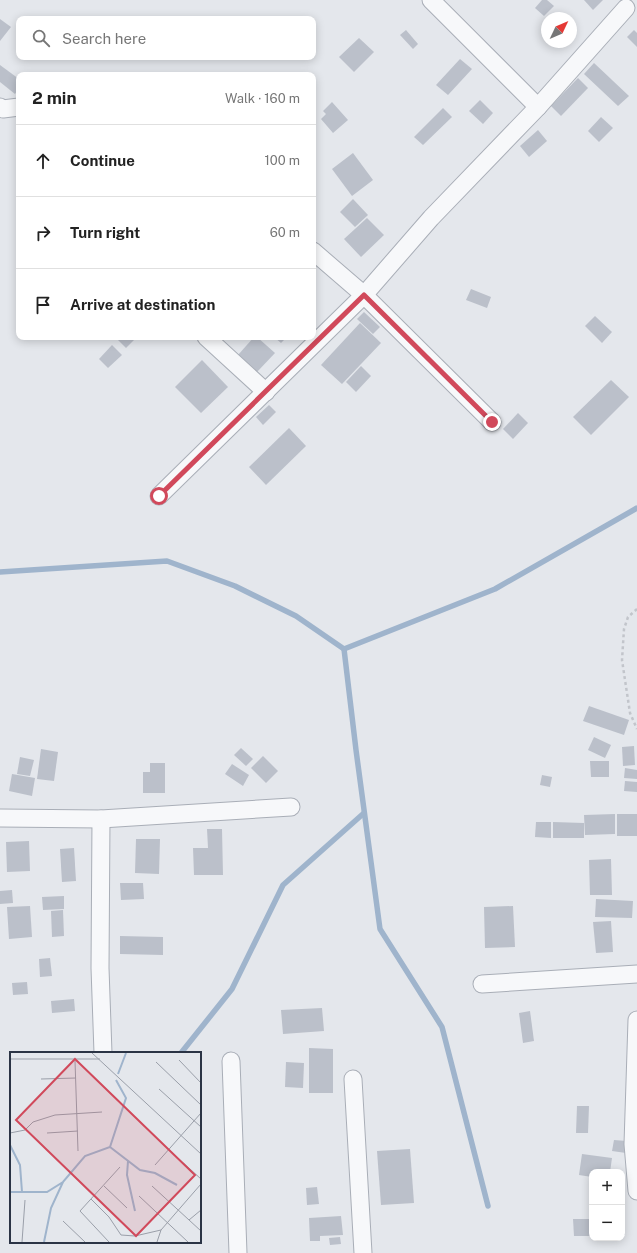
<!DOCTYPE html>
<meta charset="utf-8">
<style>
body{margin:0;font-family:"Public Sans",sans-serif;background:#f6f6f6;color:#222}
.controls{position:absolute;right:12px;bottom:12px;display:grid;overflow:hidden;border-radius:8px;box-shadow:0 2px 10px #0003}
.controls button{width:36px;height:36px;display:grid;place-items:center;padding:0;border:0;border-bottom:1px solid #e0e0e0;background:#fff;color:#222;font:20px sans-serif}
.compass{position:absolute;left:541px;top:12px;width:36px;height:36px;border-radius:50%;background:#fff;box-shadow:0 2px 10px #0003;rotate:46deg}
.stop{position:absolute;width:12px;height:12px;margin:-9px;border:3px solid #d1495b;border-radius:50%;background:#fff}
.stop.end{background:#d1495b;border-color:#fff;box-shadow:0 1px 4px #0008}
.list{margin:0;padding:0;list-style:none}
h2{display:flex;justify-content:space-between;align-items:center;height:52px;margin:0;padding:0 16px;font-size:17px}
h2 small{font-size:13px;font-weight:400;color:#767676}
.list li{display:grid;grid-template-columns:26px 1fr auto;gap:12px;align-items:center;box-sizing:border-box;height:72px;padding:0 16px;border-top:1px solid #e0e0e0}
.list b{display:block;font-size:15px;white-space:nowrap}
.list em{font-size:13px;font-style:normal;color:#767676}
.icon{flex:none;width:22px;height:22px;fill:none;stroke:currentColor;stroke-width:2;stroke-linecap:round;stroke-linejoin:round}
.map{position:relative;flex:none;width:637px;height:1253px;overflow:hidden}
.search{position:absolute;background:#fff;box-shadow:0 2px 10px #0003;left:16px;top:16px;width:300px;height:44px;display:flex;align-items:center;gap:10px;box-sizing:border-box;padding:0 14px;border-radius:8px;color:#767676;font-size:15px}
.panel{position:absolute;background:#fff;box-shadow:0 2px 10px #0003;left:16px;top:72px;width:300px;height:268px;border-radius:8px}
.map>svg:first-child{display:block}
</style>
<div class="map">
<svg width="637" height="1253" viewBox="0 0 637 1253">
<rect width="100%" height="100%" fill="#e4e7ec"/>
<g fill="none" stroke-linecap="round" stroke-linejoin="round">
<g stroke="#9fb4cc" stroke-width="5.5">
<polyline points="0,572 167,561 235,586 296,616 344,649 495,589 637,508"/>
<polyline points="344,649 356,750 380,929 442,1027 488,1206"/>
<polyline points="181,1053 232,989 283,885 364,813"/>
</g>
</g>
<g fill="#bbc0ca">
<polygon points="542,0 547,0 554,6 544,16 535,8"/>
<polygon points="584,0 603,0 593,10"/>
<polygon points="0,19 11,27 0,41"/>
<polygon points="406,30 418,44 413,49 400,35"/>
<polygon points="634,30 637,33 637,47 627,37"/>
<polygon points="359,38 374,52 354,72 339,57"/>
<polygon points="460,59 472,69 448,95 436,85"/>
<polygon points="594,63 629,96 618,106 584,74"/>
<polygon points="0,65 19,79 19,88 15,94 0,82"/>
<polygon points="578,78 588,88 561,116 551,106"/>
<polygon points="480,100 493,113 483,124 469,111"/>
<polygon points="332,102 348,120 333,133 321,119 326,114 323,111"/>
<polygon points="443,108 452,117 423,145 414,137"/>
<polygon points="601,117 613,128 599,142 588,131"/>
<polygon points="538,130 547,141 529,157 520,146"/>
<polygon points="353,153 373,180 352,196 332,169"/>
<polygon points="353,199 368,215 355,227 340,212"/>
<polygon points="367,218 384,235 361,257 344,239"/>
<polygon points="471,289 491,297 487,308 466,300"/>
<polygon points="364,312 380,327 373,334 357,319"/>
<polygon points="595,316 612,332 602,343 585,326"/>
<polygon points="360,323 381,343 342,384 321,365"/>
<polygon points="115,337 137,337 126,348"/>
<polygon points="254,337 257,337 275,353 257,372 238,355"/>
<polygon points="274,337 287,337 281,343"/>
<polygon points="112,345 122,355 108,368 99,359"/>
<polygon points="202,360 228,387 201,413 175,387"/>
<polygon points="361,366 371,376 356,392 346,382"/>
<polygon points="611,380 629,397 591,435 573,417"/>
<polygon points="269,405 276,412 263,425 256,417"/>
<polygon points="518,413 528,423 513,439 503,429"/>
<polygon points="289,428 306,446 266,485 249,467"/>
<polygon points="589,706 629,720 624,735 583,721"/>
<polygon points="594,737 611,745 605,758 588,750"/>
<polygon points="634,746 635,765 623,766 622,747"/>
<polygon points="241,748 253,759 246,766 234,755"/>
<polygon points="41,749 58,752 54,781 37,779"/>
<polygon points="263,756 278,771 266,783 251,768"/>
<polygon points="20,757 34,760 30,776 17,774"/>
<polygon points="590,761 609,761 609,777 591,777"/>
<polygon points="150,763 165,763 165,793 143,793 143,772 150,772"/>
<polygon points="232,764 249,775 243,786 225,774"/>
<polygon points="625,768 637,770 637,779 624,778"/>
<polygon points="12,774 35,778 32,796 9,791"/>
<polygon points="542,775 552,777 550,787 540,785"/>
<polygon points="625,781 637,782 637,792 624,791"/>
<polygon points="615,814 615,834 585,835 584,815"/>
<rect x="617" y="814" width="20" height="22"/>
<polygon points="536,822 551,822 551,838 535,837"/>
<polygon points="553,822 584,823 584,838 553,838"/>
<polygon points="207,829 222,829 223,875 194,875 193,848 208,848"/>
<polygon points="136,839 160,839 159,874 135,873"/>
<polygon points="29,841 30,871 7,872 6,842"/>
<polygon points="74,848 76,881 62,882 60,849"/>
<polygon points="611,859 612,895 590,895 589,860"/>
<polygon points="120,883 143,883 144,899 121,900"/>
<polygon points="12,890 13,903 0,904 0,891"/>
<polygon points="64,896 64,909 43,910 42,897"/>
<polygon points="596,899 633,901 632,918 595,917"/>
<polygon points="30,906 32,937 9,939 7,907"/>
<polygon points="513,906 515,947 485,948 484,907"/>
<polygon points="63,910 64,936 52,937 51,911"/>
<polygon points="611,921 613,952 596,953 593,922"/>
<polygon points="120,936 163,937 163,955 120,954"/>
<polygon points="50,958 52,976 40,977 39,959"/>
<polygon points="27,982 28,994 13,995 12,983"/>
<polygon points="74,999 75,1011 52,1013 51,1001"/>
<polygon points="322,1008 324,1031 283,1034 281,1010"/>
<polygon points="530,1011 534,1041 523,1043 519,1013"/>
<polygon points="309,1048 333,1049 333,1093 309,1093"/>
<polygon points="286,1062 304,1063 303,1088 285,1087"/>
<polygon points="577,1106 589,1106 588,1133 576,1133"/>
<polygon points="614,1140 627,1141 626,1153 612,1151"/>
<polygon points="410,1149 414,1203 381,1205 377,1151"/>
<polygon points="582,1154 612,1158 610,1172 592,1172 592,1177 579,1175"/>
<polygon points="317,1187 319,1204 307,1205 306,1188"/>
<polygon points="341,1216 343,1235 320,1236 320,1241 310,1241 309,1218"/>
<rect x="622" y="1218" width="3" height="17"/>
<polygon points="573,1219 592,1219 592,1236 574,1236"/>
<polygon points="340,1237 341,1244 330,1245 329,1238"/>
</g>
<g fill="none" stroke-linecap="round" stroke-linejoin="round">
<g stroke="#a9aeb7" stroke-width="19">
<g id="street">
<polyline points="431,0 538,107"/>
<polyline points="0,107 3,109 19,107"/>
<polyline points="313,251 364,295 492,422"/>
<polyline points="206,337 266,392"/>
<polyline points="159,496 364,295 431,218 538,107 626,8"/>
<polyline points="0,818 101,819 291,807"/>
<polyline points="101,819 100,968 103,1053"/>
<polyline points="482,984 637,974"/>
<polyline points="637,1020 633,1144 637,1191"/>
<polyline points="231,1061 238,1253"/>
<polyline points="353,1079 363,1253"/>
</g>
</g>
<polyline stroke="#c2c5cb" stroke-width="2.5" stroke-dasharray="3 3" stroke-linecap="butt" points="637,609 628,617 624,629 622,660 630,713 637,729"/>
<use href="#street" stroke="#f7f8fa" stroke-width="17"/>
</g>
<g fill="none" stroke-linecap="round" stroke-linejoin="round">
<polyline stroke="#d1495b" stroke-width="5" points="159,496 364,295 492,422"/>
</g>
<g transform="translate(10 1052)">
<rect width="191" height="191" fill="#e4e7ec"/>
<path fill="none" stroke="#9fb4cc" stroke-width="2" d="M108 22 116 1M0 93 10 113 12 140M100 95 130 118 145 121 167 133M118 109 117 123 125 159M0 140H37L53 130 75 104 100 95 116 46 106 28M34 190 41 156 53 130"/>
<path fill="none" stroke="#9a9fa9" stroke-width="1" d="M82 1 191 102M0 7H90M169 8 191 31M65 9 68 99M146 10 191 53M31 27 66 26M149 37 191 75M0 81 15 78 23 70 45 63 92 60M37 81 68 79M158 97 191 127M145 113 191 61M94 134 117 156M142 134 191 179M129 144 178 190M81 147 99 165 111 183 125 184 151 178 191 132M179 168 191 158M53 169 75 190M12 190 15 148M99 190 70 159 110 115M147 190 151 178"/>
<path fill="#d1495b" fill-opacity="0.15" stroke="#d1495b" stroke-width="2" d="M65 7 185 123 126 184 6 68Z"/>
<rect width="191" height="191" fill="none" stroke="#2b3445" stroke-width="2"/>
</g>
</svg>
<div class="controls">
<button>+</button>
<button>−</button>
</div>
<svg class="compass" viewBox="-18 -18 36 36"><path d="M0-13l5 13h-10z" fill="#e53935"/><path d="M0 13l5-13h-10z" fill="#767676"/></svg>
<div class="stop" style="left:159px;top:496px"></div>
<div class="stop end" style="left:492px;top:422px"></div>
<div class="search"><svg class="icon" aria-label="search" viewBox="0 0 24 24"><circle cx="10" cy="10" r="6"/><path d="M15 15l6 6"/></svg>Search here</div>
<section class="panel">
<h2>2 min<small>Walk · 160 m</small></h2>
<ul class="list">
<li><svg class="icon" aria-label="ahead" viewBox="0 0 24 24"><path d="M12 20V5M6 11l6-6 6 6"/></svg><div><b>Continue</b></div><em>100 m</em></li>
<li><svg class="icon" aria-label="right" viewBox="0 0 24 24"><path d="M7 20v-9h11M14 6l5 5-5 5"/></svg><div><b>Turn right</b></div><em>60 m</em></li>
<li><svg class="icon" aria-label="arrive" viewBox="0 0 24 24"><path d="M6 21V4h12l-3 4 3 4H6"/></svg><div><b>Arrive at destination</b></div></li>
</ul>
</section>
</div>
